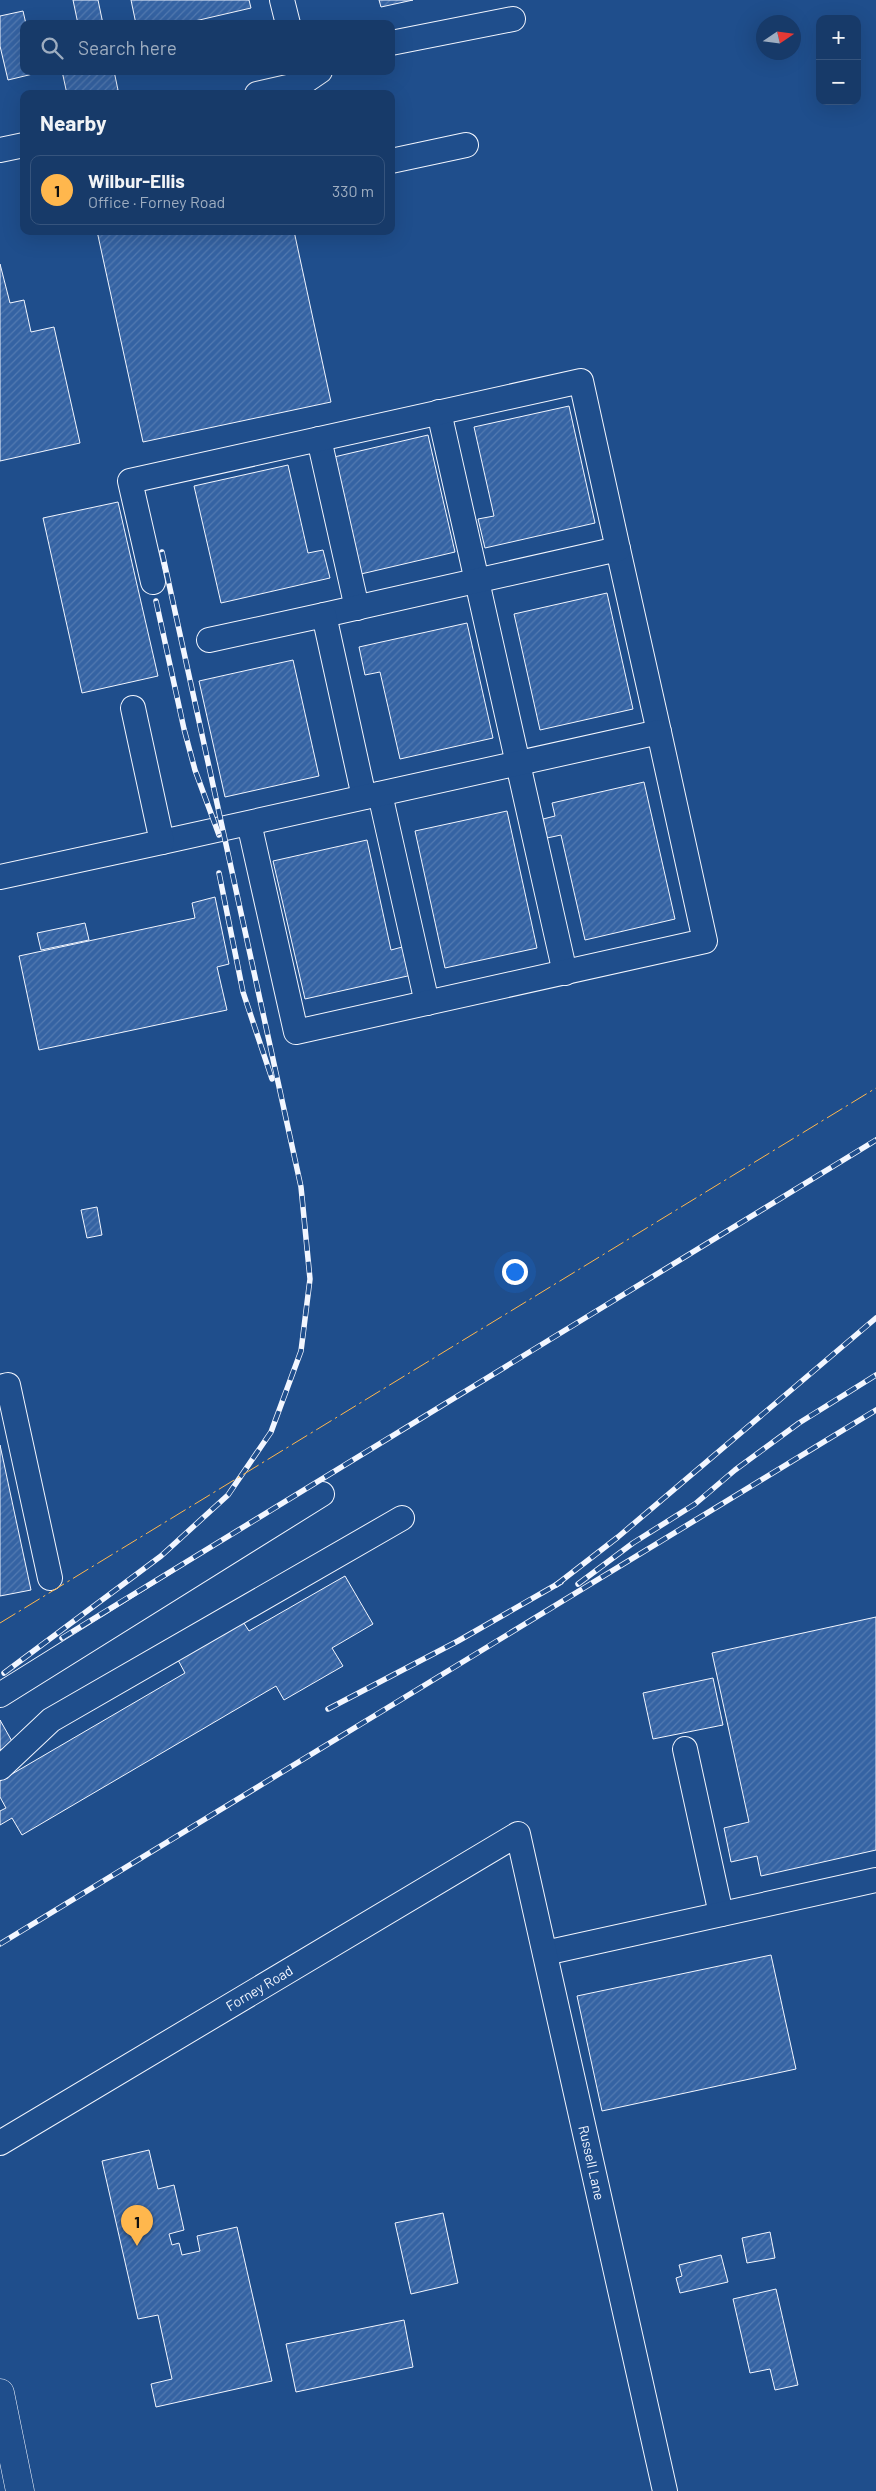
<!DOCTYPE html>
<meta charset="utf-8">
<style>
body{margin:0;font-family:Barlow,sans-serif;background:#20416f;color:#f1f3f6}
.controls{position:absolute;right:15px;top:15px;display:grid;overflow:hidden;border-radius:10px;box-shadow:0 5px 20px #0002}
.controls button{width:45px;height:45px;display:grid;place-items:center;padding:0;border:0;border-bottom:1px solid #36547d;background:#173a69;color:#f1f3f6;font:25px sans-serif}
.compass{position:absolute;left:756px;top:15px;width:45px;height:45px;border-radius:50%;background:#173a69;box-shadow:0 5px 20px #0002;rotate:77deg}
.you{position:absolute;left:514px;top:1271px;width:18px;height:18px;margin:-12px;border:4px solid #fff;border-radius:50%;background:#1a73e8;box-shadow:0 0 0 8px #1a73e833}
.badge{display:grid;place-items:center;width:32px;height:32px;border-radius:50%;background:#ffb74d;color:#111;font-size:16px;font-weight:700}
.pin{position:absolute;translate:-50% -41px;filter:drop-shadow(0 1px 2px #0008)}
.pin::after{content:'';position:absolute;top:26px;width:18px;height:15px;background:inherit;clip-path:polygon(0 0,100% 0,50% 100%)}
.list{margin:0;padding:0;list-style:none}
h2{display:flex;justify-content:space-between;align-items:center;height:65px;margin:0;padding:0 20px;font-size:21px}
h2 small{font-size:16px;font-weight:400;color:#9eadc0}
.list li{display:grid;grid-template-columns:32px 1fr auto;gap:15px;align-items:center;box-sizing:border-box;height:70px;margin:0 10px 10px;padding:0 10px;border:1px solid #36547d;border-radius:10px}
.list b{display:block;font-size:19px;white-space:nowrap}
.list p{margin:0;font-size:16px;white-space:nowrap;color:#9eadc0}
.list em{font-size:16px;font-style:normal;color:#9eadc0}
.icon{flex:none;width:28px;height:28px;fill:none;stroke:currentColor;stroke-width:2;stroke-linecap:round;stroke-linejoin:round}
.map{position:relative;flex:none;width:876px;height:2491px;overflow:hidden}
.search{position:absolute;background:#173a69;box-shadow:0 5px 20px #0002;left:20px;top:20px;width:375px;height:55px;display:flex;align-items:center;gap:12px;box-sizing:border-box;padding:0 18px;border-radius:10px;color:#9eadc0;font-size:19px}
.panel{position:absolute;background:#173a69;box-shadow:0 5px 20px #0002;left:20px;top:90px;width:375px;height:145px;border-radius:10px}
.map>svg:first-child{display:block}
</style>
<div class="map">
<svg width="876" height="2491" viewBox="0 0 876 2491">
<defs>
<pattern id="building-hatch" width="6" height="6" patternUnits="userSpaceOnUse" patternTransform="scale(1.25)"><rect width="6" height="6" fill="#3563a3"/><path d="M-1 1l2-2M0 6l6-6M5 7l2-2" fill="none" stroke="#537ab1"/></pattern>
</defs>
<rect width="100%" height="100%" fill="#1f4e8c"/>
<g fill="url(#building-hatch)" stroke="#f2f6ff">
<polygon points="73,0 98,0 103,24 78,24"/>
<polygon points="131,0 249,0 251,8 182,24 136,24"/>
<polygon points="379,0 413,0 381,7"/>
<polygon points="23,11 26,24 24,24 24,71 37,73 8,80 0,46 0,16"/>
<polygon points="62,71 114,71 118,90 103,94 67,94"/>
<polygon points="97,231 294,231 331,402 143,442"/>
<polygon points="0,264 10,303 24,300 31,332 54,327 80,443 0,461"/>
<polygon points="569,406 595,523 485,548 478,519 494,516 474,427"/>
<polygon points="428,435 455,552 361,574 334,457"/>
<polygon points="288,465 308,553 323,550 330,578 221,603 194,486"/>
<polygon points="118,502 158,676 82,693 43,518"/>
<polygon points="607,593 633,709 540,730 514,614"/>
<polygon points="467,623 493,738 400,759 380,672 365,675 359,647"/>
<polygon points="293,660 319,776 225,797 199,681"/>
<polygon points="644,782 675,919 585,940 561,835 547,838 543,819 555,816 552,803"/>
<polygon points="507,811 537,948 445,968 415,831"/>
<polygon points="367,840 391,950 406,946 412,975 305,999 273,861"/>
<polygon points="215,897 229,964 217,967 227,1010 39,1050 19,956 195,918 192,903"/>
<polygon points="85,923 89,940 41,950 37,933"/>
<polygon points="97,1207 102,1235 87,1238 81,1210"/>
<polygon points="0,1445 31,1590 0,1596"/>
<polygon points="345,1576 373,1624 332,1648 343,1666 284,1700 276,1686 22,1835 12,1818 0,1825 0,1811 6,1808 0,1797 0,1781 185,1673 178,1660 240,1617 249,1631"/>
<polygon points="876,1617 876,1850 761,1876 757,1856 731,1862 724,1828 749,1822 712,1653"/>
<polygon points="713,1678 723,1725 653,1739 643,1693"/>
<polygon points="0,1720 13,1743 0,1750"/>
<polygon points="771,1955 796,2069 602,2111 577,1996"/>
<polygon points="149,2150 158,2189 174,2185 184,2230 169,2234 172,2245 179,2243 182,2255 200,2251 197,2236 237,2227 272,2381 156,2407 151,2384 172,2379 158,2315 138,2319 102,2161"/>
<polygon points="443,2213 458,2283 411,2294 395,2223"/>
<polygon points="770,2232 775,2258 747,2263 742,2238"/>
<polygon points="721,2255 728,2282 680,2293 676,2278 682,2276 679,2265"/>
<polygon points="776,2289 798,2385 775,2390 770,2369 750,2373 733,2299"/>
<polygon points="404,2320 413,2367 296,2392 286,2344"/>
</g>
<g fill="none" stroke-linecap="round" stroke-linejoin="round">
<g stroke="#f2f6ff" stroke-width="26">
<g id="minor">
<polyline points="282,0 288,24"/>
<polyline points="391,43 513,19"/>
<polyline points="257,94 301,84 320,71"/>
<polyline points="0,150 24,145"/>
<polyline points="391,161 466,145"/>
<polyline points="439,412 565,973"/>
<polyline points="319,439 357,608"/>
<polyline points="618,549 659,732"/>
<polyline points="153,582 130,481 581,381 618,549 324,615"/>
<polyline points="209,640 324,615 364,797"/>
<polyline points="380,794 427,1003"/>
<polyline points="162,842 659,732 705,941 296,1032 249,823"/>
<polyline points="0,877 162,842 133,708"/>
<polyline points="0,1387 8,1385 50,1578"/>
<polyline points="0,1695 322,1494"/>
<polyline points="685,1749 721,1914"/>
<polyline points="0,1768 51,1720 402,1518"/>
<polyline points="545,1953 876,1880"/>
<path id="s1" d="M0 2143 518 1834 665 2491"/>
</g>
</g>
<g stroke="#f2f6ff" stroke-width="29">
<polyline id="major" points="0,2393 20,2491"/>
</g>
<use href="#minor" stroke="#1f4e8c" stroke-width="24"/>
<use href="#major" stroke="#1f4e8c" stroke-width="28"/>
<g stroke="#f2f6ff" stroke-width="5.5">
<g id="rail">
<polyline points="156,601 184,729 195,770 219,835"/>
<polyline points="219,873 243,992 272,1079"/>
<polyline points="578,1584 633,1543 695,1504 735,1470 799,1423 876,1375"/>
<polyline points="556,1585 618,1537 876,1318"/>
<polyline points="62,1638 876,1140"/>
<polyline points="4,1673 161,1556 228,1495 271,1432 301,1351 310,1279 301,1187 162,552"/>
<polyline points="328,1709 458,1641 561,1582"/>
<polyline points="0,1944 876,1410"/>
</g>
</g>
<use href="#rail" stroke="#1f4e8c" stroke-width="4" stroke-dasharray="11" stroke-linecap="butt"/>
<polyline stroke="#ffb74d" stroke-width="1" stroke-dasharray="18 4 2.5 4" stroke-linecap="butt" points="0,1623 876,1088"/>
</g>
<g text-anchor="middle" stroke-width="4" stroke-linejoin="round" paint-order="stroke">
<g font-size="14" fill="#f2f6ff" stroke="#1f4e8c">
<text dy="5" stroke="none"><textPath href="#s1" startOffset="302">Forney Road</textPath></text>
<text dy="5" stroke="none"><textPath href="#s1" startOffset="940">Russell Lane</textPath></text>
</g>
</g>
</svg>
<div class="controls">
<button>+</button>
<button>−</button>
</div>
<svg class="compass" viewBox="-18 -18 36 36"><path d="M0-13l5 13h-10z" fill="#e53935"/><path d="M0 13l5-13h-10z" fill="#9eadc0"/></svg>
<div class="you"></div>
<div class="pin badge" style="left:137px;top:2246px">1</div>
<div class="search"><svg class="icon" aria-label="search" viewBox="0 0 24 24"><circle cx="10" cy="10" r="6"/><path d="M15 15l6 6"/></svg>Search here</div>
<section class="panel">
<h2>Nearby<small></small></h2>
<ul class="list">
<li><span class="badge">1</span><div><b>Wilbur-Ellis</b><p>Office · Forney Road</p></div><em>330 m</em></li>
</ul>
</section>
</div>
